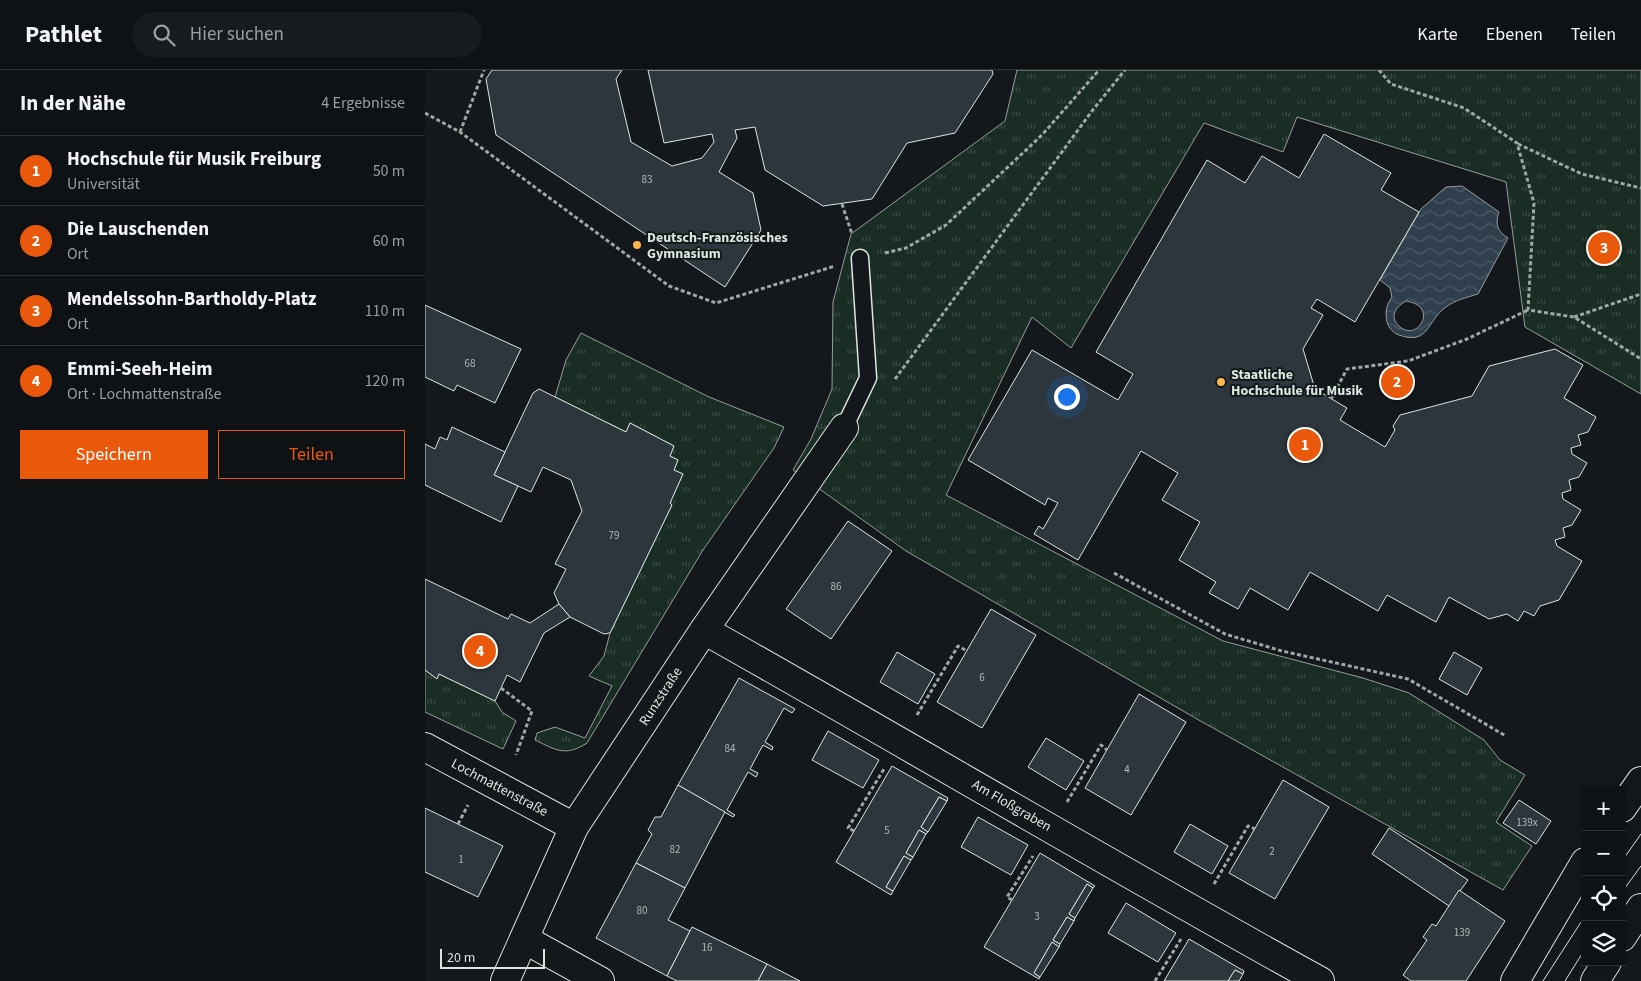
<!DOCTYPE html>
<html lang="de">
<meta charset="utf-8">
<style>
body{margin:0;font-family:"Source Sans 3",sans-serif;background:#181b1e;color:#f1f3f6}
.controls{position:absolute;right:15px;bottom:15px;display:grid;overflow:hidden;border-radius:0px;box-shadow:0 5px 20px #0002}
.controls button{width:45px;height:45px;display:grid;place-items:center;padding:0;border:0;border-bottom:1px solid #2f3234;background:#0f1215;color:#f1f3f6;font:25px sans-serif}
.scale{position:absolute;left:15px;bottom:12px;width:105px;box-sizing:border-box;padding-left:5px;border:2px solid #d8e6dc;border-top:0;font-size:14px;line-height:18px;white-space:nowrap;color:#d8e6dc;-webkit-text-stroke:4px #14181c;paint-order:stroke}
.you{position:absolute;left:641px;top:326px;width:18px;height:18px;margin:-12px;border:4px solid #fff;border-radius:50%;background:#1a73e8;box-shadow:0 0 0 8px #1a73e833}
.badge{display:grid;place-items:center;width:32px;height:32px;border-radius:50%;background:#ea580c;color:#fff;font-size:16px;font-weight:700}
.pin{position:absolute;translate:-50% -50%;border:2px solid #fff;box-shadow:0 1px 5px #0006}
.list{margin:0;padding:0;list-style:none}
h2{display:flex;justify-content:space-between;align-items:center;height:65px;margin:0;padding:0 20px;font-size:21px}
h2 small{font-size:16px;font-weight:400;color:#9b9ea0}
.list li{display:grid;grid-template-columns:32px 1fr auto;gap:15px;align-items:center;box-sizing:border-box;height:70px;padding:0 20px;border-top:1px solid #2f3234}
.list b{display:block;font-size:19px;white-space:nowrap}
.list p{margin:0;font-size:16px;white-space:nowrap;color:#9b9ea0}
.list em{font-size:16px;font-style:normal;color:#9b9ea0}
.actions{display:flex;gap:10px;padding:15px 20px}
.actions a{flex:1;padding:11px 0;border:1px solid #ea580c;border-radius:0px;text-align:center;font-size:18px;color:#ea580c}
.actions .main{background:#ea580c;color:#fff}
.icon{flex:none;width:28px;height:28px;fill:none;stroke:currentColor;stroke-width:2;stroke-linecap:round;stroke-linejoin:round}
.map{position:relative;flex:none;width:1216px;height:911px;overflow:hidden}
header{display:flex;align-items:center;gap:30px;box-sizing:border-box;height:70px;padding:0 25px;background:#0f1215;border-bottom:1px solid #2f3234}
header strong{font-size:24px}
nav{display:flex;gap:28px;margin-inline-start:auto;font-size:18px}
.search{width:350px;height:45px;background:#181b1e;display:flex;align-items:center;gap:12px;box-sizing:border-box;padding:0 18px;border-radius:28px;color:#9b9ea0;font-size:19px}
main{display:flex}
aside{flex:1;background:#0f1215}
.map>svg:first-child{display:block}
</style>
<header>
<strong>Pathlet</strong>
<div class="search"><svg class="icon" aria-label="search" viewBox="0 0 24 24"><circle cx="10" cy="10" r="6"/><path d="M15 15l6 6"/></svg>Hier suchen</div>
<nav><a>Karte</a><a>Ebenen</a><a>Teilen</a></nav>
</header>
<main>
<aside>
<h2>In der Nähe<small>4 Ergebnisse</small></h2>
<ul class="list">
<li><span class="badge">1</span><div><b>Hochschule für Musik Freiburg</b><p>Universität</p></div><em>50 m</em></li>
<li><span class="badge">2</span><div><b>Die Lauschenden</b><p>Ort</p></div><em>60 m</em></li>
<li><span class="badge">3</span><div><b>Mendelssohn-Bartholdy-Platz</b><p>Ort</p></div><em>110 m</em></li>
<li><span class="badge">4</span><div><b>Emmi-Seeh-Heim</b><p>Ort · Lochmattenstraße</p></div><em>120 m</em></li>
</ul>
<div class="actions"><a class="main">Speichern</a><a>Teilen</a></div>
</aside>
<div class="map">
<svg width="1216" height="911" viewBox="0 0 1216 911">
<defs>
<pattern id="grass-tufts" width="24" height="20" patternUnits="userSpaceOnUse" patternTransform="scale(1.25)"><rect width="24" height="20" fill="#1a2d24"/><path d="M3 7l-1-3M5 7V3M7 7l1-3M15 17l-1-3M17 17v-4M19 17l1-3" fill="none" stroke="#3b4b43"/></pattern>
<pattern id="water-waves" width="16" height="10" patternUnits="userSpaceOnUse" patternTransform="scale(1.25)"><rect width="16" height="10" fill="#2f3f4d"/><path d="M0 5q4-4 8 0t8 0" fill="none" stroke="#4c5b66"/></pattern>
</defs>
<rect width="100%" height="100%" fill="#14181c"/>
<g fill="url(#grass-tufts)" stroke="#939e99">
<polygon points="592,0 1216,0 1216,324 1100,257 1081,112 872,47 858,82 779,53 646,278 607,247 521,425 798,571 938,608 984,623 1059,670 1075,690 1100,705 1071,752 1107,776 1078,820 772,649 481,481 368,400 386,369 407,319 408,232 426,164 580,51"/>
<path d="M156 263 284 327 359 357 349 378 278 480 162 673C140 687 131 680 110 670L112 663 130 657 160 668 187 616 164 606 179 586 185 563 247 435 245 433 258 404 249 400 253 390 245 386 249 376 205 353 201 362 130 327 141 290Z"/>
<polygon points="0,600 12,608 14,604 70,631 77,642 91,651 78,679 0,642"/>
</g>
<path fill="url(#water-waves)" stroke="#939e99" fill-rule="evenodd" d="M1037 116 1074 142C1070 154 1072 161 1083 168L1053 224C1043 227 1030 230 1021 237 1002 250 1004 276 974 265 968 263 964 258 962 252 960 241 961 236 967 227L965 218 955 210 996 139 1021 117ZM981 231C1016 236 991 275 973 255 964 246 972 236 981 231Z"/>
<g fill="#2c363c" stroke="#d8e6dc">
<polygon points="67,0 197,0 191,9 206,72 247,96 277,88 289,72 287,64 239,73 223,0 567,0 568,4 530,63 482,73 447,129 398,136 340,100 330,57 310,60 312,68 294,102 328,123 336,160 300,217 71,65 61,9"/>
<polygon points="899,64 966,103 956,120 994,142 930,252 892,229 886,238 898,245 878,279 890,319 922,338 915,350 960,377 970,360 968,356 975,345 1047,326 1064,296 1130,279 1158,295 1139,328 1171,347 1163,362 1153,365 1156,375 1146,378 1147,384 1162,393 1154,407 1144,410 1146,420 1137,423 1138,429 1156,440 1147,455 1138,458 1140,467 1130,470 1132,476 1157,491 1134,530 1115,536 1109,546 1099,541 1093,551 1082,544 1064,549 1024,527 1011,552 962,525 953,541 885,502 863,540 825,518 813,539 784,523 791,512 754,490 775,452 737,430 753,403 716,381 653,490 609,464 614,456 618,459 633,433 623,428 620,435 543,390 607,280 693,330 708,304 671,282 782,90 820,113 837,86 874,108"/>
<polygon points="0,235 96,279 70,333 32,315 29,321 0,307"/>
<polygon points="114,319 201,362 205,353 249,376 245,386 253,390 249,400 258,404 245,433 247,435 185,563 179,564 145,547 134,534 129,523 141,499 130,494 157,441 146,410 118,397 106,422 69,405 108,323"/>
<polygon points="27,357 80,382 69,405 93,416 76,452 0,415 0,374 10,379 15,367 22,370"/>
<polygon points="423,451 467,481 406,569 361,539"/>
<polygon points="0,509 83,549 86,544 105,553 134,534 145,547 119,563 95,612 82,605 70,631 14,604 12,609 0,600"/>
<polygon points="566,539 611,565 557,658 512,632"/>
<polygon points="472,582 510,604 493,634 455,612"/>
<polygon points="1029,582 1057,598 1042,625 1014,609"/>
<polygon points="314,608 370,639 367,643 359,638 340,672 348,677 347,680 338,675 325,699 333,703 331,707 323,702 302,740 310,745 308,747 253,715"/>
<polygon points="714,624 761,652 706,745 660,718"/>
<polygon points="403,661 454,690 438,718 387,690"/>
<polygon points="621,668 659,691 641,720 603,697"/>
<polygon points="467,696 523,728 522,731 514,727 496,757 503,762 501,764 494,760 481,783 488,787 486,790 479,786 461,817 468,821 466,825 411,792"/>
<polygon points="858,710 904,737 850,829 804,803"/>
<polygon points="253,715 300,742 260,818 211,793 227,764 223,760 230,747 236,747"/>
<polygon points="514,727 522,731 503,762 496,757"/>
<polygon points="1094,730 1126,751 1111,774 1078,753"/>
<polygon points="0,738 78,776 53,827 0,802"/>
<polygon points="553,747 603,775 586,805 536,777"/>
<polygon points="765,754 803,776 787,804 749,782"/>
<polygon points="964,758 1043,810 1024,836 947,784"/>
<polygon points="494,760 501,764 488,787 481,783"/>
<polygon points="615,783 670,816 668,818 662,814 644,844 650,848 649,851 642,847 628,870 635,874 634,877 627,872 609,903 615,907 614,909 559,877"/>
<polygon points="479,786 486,790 468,821 461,817"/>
<polygon points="211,793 260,818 243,850 265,861 242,906 171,868"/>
<polygon points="662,814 668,818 650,848 644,844"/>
<polygon points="1034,820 1080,851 1041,911 986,911 978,905 1002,870 998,867 1007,854 1011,856"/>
<polygon points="701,833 751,863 733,892 683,863"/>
<polygon points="642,847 649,851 635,874 628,870"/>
<polygon points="267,857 342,894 333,911 252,911 242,906"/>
<polygon points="764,869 819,901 818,904 810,900 803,911 739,911"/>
<polygon points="627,872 634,877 615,907 609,903"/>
<polygon points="342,894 375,911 333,911"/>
<polygon points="810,900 818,904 814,911 803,911"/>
</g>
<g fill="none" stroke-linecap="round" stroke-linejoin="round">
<g stroke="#d8e6dc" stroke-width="19">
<polyline id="lane" points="419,358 443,308 435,188"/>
</g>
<g stroke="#d8e6dc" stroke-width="30">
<g id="street">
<path d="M279 560C485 676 688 797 895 911"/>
<polyline points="0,677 149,757"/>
<polyline points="99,869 175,911"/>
<polyline points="80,911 149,757 279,560 419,358"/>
</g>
</g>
<g stroke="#d8e6dc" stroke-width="30">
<g id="secondary">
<polyline points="1197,738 1216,711"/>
<polyline points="1197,867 1216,838"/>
<polyline points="1090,911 1160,792"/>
<polyline points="1170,911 1182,892"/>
</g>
</g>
<g stroke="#9da8a2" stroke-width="3" stroke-dasharray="4 2.5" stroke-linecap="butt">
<polyline points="954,0 966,14 1039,38 1092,73 1109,133 1103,240 1149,247 1216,289"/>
<polyline points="0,43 35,62 244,216 291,233 410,196"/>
<polyline points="35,62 59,0"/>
<polyline points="1093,74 1157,104 1216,118"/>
<polyline points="417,134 427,164"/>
<polyline points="460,183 481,178 521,155 617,65 674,0"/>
<polyline points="1149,247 1216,224"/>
<polyline points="470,309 667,41 700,0"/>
<polyline points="906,329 922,299 983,291 1042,269 1103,240"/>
<polyline points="689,503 800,564 857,581 983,609 1081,666"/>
<polyline points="76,618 107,641 91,685"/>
<polyline points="492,645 533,576 542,581"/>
<polyline points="642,732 676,675 682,680"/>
<polyline points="33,754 43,735"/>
<polyline points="429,761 423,758 459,699"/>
<polyline points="789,814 823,756 830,759"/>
<polyline points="587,830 582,827 608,786"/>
<polyline points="730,911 756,869"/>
</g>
<use href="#lane" stroke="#14181c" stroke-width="16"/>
<use href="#street" stroke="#14181c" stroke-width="28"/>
<use href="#secondary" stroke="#14181c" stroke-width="28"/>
<g stroke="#d8e6dc" stroke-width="1">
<polyline points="1197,791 1216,764"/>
<polyline points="1197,822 1216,796"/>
<polyline points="1118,911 1160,846"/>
<polyline points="1140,911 1160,879"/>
</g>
</g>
<g fill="#ffb74d" stroke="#14181c" stroke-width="2">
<circle cx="212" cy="175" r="5"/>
<circle cx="796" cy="312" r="5"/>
</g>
<g text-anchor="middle" stroke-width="4" stroke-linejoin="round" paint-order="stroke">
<g font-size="11" fill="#adbab4">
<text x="222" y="113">83</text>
<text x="45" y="297">68</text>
<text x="189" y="469">79</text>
<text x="411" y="520">86</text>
<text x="557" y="611">6</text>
<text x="305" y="682">84</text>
<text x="702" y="703">4</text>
<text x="1102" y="756">139x</text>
<text x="462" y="764">5</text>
<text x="250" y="783">82</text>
<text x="847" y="785">2</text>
<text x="36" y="793">1</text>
<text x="217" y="844">80</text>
<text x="612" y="850">3</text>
<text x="1037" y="866">139</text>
<text x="282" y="881">16</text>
</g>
<g font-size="14" font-weight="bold" fill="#d8e6dc" stroke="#14181c" text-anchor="start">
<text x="222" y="172">Deutsch-Französisches<tspan x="222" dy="16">Gymnasium</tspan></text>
<text x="806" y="309">Staatliche<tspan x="806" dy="16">Hochschule für Musik</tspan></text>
</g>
<g font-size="14" fill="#d8e6dc" stroke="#14181c">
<text transform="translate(235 626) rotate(-57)" y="5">Runzstraße</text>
<text transform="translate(75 717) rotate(28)" y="5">Lochmattenstraße</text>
<text transform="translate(587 735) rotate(30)" y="5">Am Floßgraben</text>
</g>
</g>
</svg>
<div class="controls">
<button>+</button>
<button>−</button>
<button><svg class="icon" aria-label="locate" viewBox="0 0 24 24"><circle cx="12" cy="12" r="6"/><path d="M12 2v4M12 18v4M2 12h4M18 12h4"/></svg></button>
<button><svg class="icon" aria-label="layers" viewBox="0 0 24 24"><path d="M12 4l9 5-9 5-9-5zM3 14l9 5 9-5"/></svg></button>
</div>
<div class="scale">20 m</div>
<div class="you"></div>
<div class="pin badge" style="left:880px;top:375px">1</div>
<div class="pin badge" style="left:972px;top:312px">2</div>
<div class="pin badge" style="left:1179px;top:178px">3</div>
<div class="pin badge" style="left:55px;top:581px">4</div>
</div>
</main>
